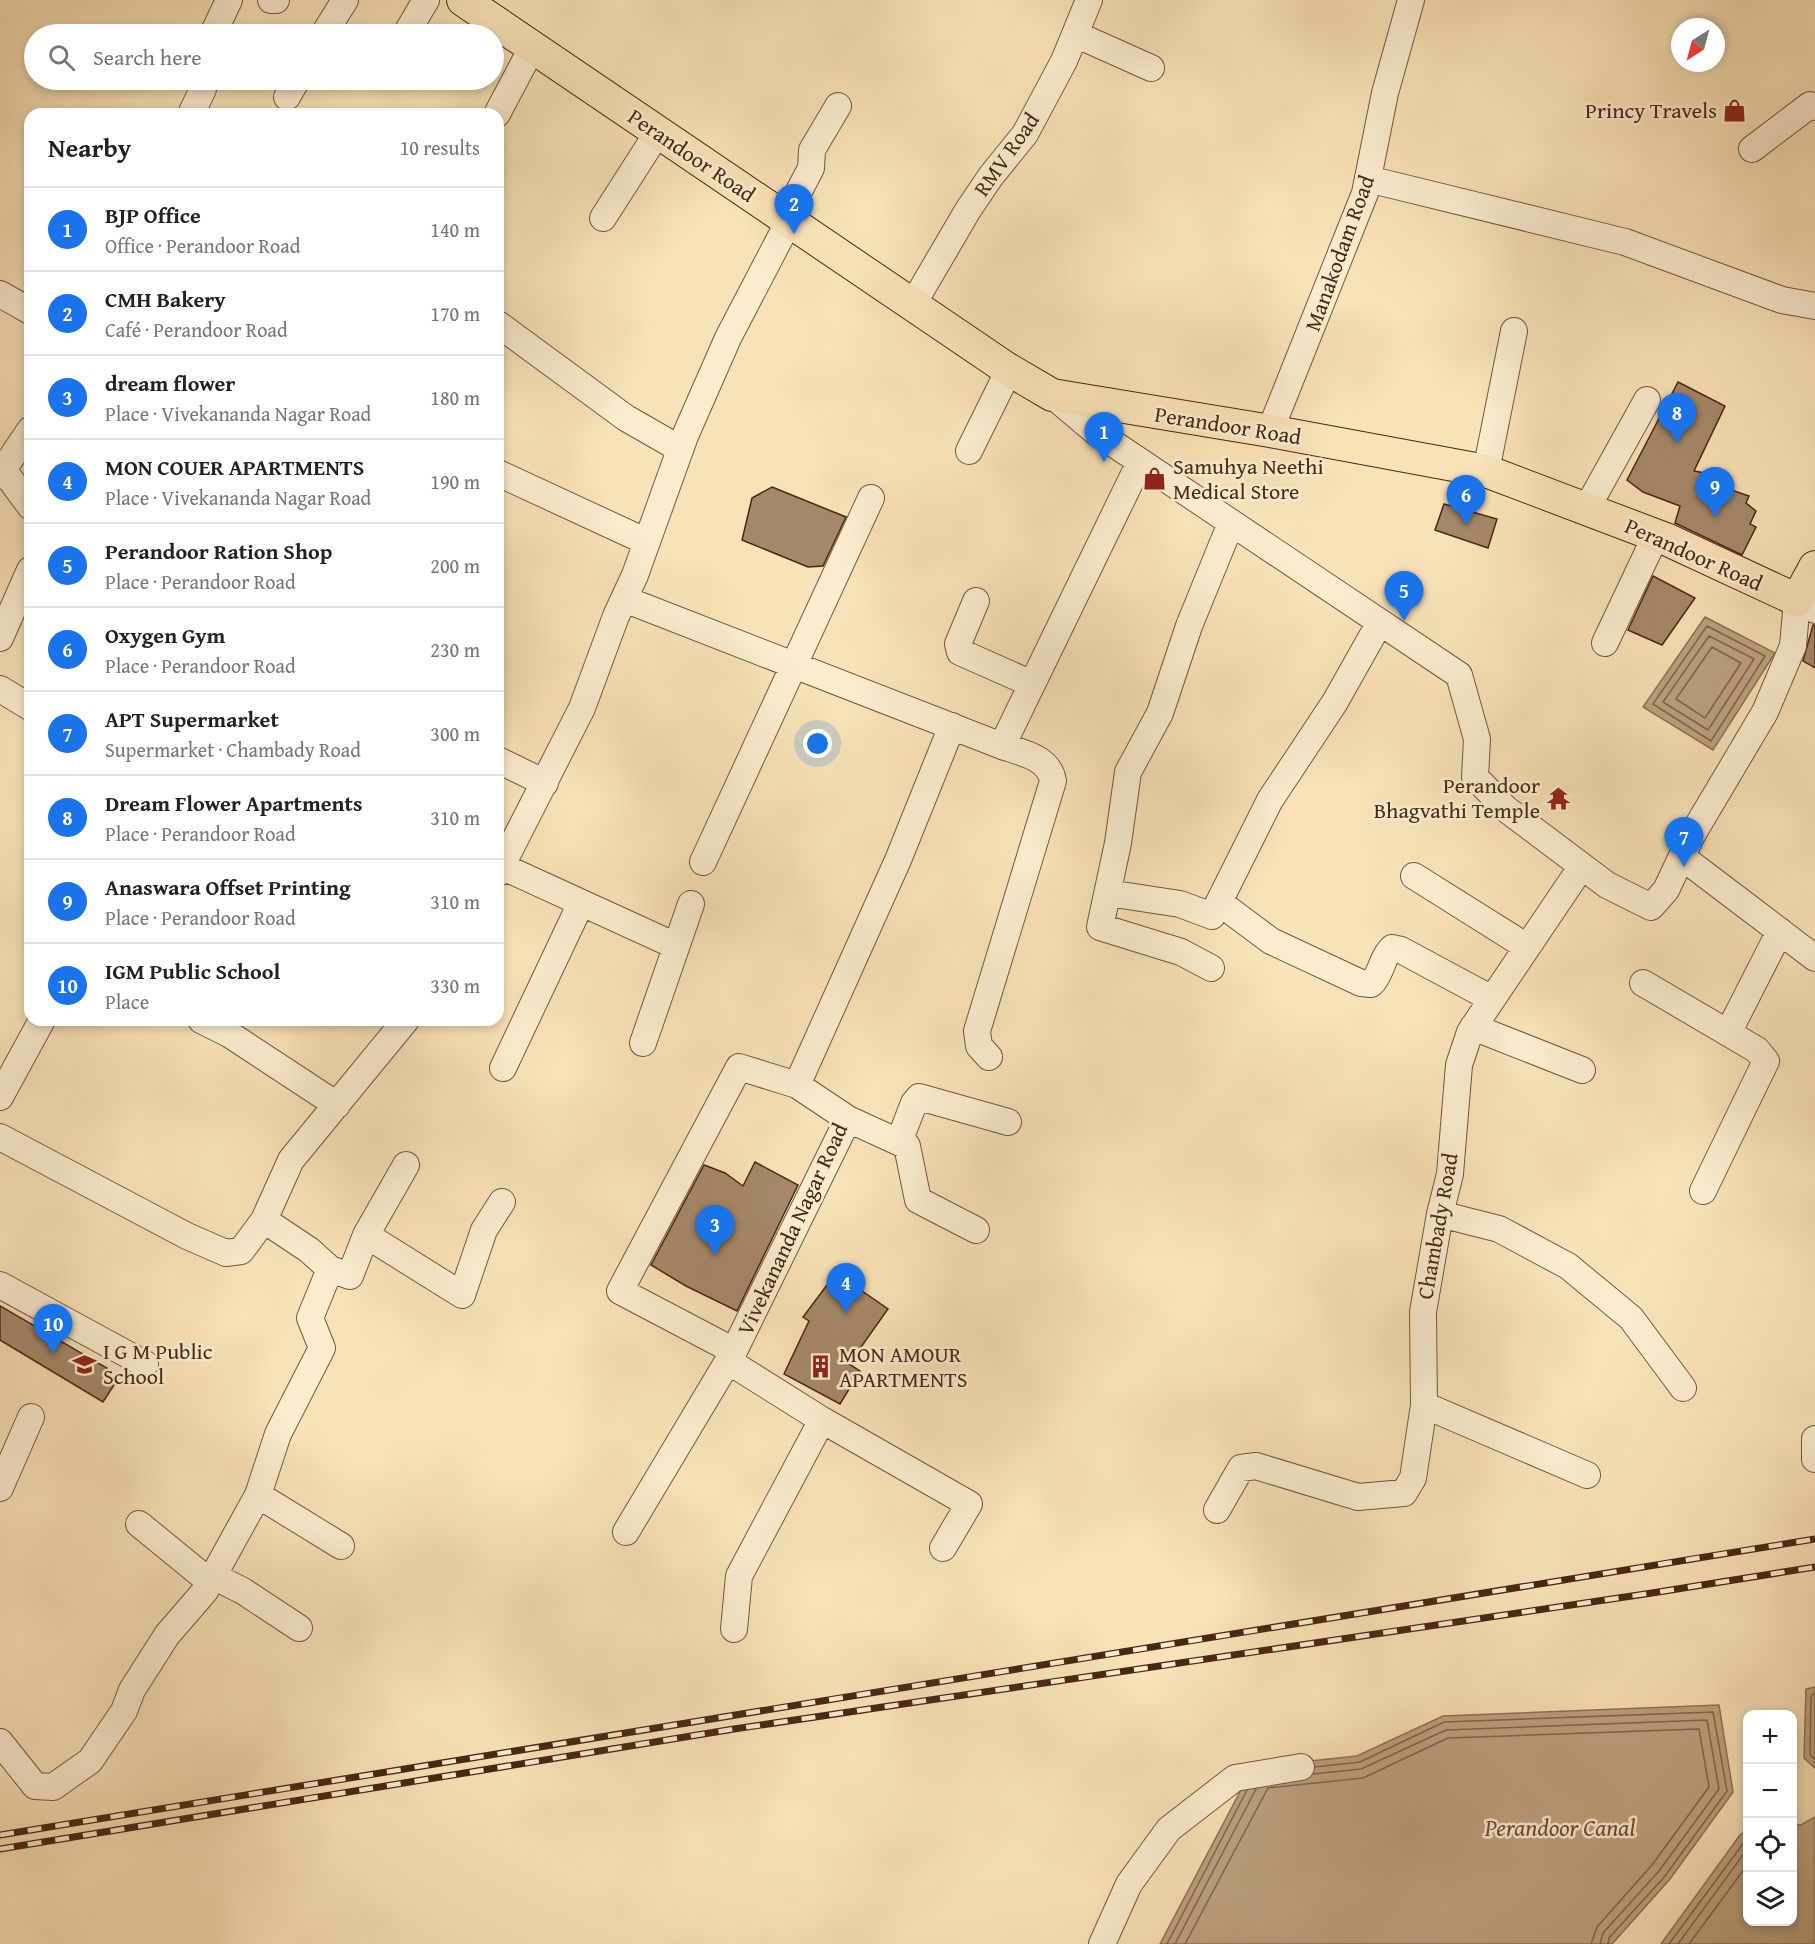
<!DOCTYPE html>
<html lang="en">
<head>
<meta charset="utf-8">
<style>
	:root { --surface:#fff; --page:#f6f6f6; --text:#222; --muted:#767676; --line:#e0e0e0; --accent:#1a73e8 }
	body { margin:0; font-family:"Gentium Book Plus",serif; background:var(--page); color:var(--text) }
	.controls { position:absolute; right:18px; bottom:18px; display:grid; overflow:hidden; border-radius:12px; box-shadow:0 3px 9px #0003 }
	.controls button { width:54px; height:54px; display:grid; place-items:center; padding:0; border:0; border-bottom:2px solid var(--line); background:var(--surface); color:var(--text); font:30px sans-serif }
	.compass { position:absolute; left:1671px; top:18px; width:54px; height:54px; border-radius:50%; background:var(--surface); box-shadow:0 3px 9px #0003; rotate:216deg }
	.you { position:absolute; left:818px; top:744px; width:21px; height:21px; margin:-15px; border:4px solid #fff; border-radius:50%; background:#1a73e8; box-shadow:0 0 0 9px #1a73e833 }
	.badge { display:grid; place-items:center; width:39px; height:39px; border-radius:50%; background:var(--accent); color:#fff; font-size:20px; font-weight:700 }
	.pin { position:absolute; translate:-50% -50px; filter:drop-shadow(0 2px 3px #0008) }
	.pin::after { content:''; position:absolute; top:32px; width:21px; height:18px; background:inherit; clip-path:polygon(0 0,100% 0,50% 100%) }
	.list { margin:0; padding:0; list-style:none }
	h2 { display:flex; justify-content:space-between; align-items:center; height:78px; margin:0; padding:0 24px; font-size:26px }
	h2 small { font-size:20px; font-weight:400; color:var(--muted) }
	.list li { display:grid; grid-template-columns:39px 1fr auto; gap:18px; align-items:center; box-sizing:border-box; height:84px; padding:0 24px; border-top:2px solid var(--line) }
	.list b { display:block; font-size:22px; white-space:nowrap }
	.list p { margin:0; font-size:20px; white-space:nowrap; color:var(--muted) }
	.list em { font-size:20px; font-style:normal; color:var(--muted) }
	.icon { flex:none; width:33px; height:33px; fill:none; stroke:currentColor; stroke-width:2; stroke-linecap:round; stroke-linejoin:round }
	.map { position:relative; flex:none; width:1815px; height:1944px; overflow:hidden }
	.search { position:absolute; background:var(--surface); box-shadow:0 3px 9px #0003; left:24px; top:24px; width:480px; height:66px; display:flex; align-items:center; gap:15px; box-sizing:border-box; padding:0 21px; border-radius:33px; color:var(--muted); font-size:22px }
	.panel { position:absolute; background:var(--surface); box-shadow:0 3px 9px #0003; left:24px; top:108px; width:480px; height:918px; border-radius:18px }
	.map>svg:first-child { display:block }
</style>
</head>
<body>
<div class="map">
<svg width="1815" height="1944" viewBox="0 0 1815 1944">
	<rect width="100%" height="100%" fill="#f9e2b7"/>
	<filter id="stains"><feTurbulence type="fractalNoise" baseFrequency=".00333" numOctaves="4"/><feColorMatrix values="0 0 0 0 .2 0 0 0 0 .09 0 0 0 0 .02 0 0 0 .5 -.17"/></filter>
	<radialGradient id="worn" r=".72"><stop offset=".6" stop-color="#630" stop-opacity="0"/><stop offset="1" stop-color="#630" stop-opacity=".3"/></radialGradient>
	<!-- water -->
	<path fill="#bda280" stroke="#8f7155" stroke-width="1.5" d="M1705 617 1775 653 1713 750 1643 707Z
		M1815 1687V1768L1804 1758 1806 1689Z
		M1719 1705 1733 1792 1670 1879 1612 1944H1160L1253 1767 1357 1756 1443 1716Z
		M1815 1817V1944H1661L1740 1835 1747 1830 1748 1922H1792L1793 1824 1801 1825Z"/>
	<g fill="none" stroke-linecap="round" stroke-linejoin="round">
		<!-- shore -->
		<path stroke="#83644a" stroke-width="1.5" d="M1707 626 1765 656 1711 741 1653 704Z
			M1709 636 1754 659 1708 730 1663 702Z
			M1712 647 1741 663 1705 718 1676 699Z
			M1815 1693 1811 1696 1810 1754 1815 1760
			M1315 1767 1360 1762 1444 1722 1713 1712 1727 1791 1665 1876 1609 1938 1608 1944
			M1313 1774 1361 1769 1446 1730 1707 1720 1719 1789 1659 1871 1603 1933 1600 1944
			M1167 1944 1247 1790
			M1175 1944 1256 1789
			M1185 1944 1268 1788 1363 1778 1448 1738 1699 1729 1709 1787 1652 1865 1597 1927 1591 1944
			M1669 1944 1748 1837
			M1678 1944 1748 1848
			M1689 1944 1748 1864"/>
	</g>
	<!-- building -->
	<path fill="#a58869" stroke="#492715" stroke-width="1.5" d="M1678 382 1725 406 1694 471 1726 477 1734 491 1749 496 1746 503 1756 511 1750 524 1756 527 1742 555 1675 523 1680 506 1643 492 1627 480Z
		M772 487 846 517 823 566 808 567 742 540 752 498Z
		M1444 504 1497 519 1488 548 1435 530Z
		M1653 576 1695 598 1662 645 1628 630Z
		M1813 625H1815V668L1803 661Z
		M755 1162 798 1185 737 1311 686 1286 651 1265 704 1165 725 1173 743 1186Z
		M836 1273 888 1309 849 1364 860 1371 840 1404 784 1374 809 1321 803 1317Z
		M0 1306 107 1368 104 1379 114 1385 103 1402 0 1340Z"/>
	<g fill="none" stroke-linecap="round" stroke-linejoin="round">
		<defs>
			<path id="minor" d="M271 0H276
				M213 34 229 0
				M324 34 345 0
				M406 34 426 0
				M1075 34 1151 68
				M287 97 297 80
				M191 114 203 89V80
				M497 114 533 46
				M1752 149 1810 105 1815 107
				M1368 179 1625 242 1782 300 1815 306
				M603 218 658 132
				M785 218 811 168 812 150 838 106
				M0 294 30 311
				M913 304 968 210 991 176 1025 134 1064 61 1089 0
				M498 324 626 418 680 449
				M1052 395 1096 432 1459 675 1477 739 1475 777 1506 809 1607 885 1651 907 1666 890 1692 835 1765 712 1793 646 1797 600 1815 610
				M1270 431 1365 193 1385 93 1411 0
				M969 451 1009 370
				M1486 471 1514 331
				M0 473 10 479 30 506
				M1 473 30 430
				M498 473 647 542
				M1587 508 1647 400
				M624 599 1002 746 1140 462
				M976 601 958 644 960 652 1032 684
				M0 638 30 570
				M1605 643 1656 535
				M0 689 30 707
				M498 760 545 783
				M1682 857 1815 958
				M703 862 871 498
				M501 866 676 946
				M498 873 582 708 616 616 635 575 685 436 728 338 789 221
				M1414 876 1527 947
				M1108 893 1180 904 1212 916 1270 800 1335 702 1380 622
				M1220 903 1271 941 1361 983 1371 984C1382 974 1381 958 1392 948L1401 950 1492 999
				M1211 968 1181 952 1100 927 1118 843 1128 772 1160 713 1189 626 1231 523
				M1643 983 1757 1050 1766 1061 1703 1191
				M201 1020 229 1034 337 1105
				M1473 1027 1582 1070
				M1728 1033 1780 931
				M643 1043 691 904
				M989 1057 979 1046 977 1031 1053 781C1049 757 1022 753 1002 746
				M503 1068 581 903
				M797 1085 848 1119 734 1351 620 1291 739 1067 797 1085 898 860 952 726
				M0 1097 42 1020
				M848 1119 907 1146 918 1200 976 1230
				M0 1137 187 1236 226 1253 241 1251 264 1220 291 1160 406 1020
				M899 1142 914 1103 919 1097 1008 1122
				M1440 1214 1499 1229 1568 1266 1631 1318 1683 1388
				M264 1220 309 1250 330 1269
				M366 1235 406 1165
				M0 1285 145 1364
				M728 1361 822 1420
				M1424 1405 1587 1475
				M1815 1439V1459
				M0 1488 31 1417
				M258 1495 341 1546
				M1217 1510 1241 1468 1256 1466 1358 1497 1404 1493 1413 1478 1424 1405 1423 1312 1440 1214 1450 1174 1459 1065 1470 1032 1582 866
				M139 1524 210 1582
				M626 1532 734 1351
				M213 1576 243 1591 299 1628
				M734 1629 739 1576 822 1420 969 1504 943 1548
				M0 1742 35 1786 53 1787 90 1761 124 1711 132 1690 167 1635 205 1591 258 1495 278 1434 322 1348 310 1318 330 1269 350 1276 366 1235 462 1295 484 1230 502 1202
				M1102 1944 1129 1884 1169 1829 1235 1778 1301 1767"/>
			<path id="major" d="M463 0 1006 368 1052 395 1270 431 1486 471 1668 540 1797 600 1815 567"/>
		</defs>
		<!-- minor casing -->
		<use href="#minor" stroke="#75563e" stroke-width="28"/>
		<!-- major casing -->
		<use href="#major" stroke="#492715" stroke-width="34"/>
		<!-- minor -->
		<use href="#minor" stroke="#fbecd0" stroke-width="26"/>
		<!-- major -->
		<use href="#major" stroke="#f9e2b7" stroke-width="32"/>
		<defs>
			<path id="rail" d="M0 1835 1815 1539
				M0 1849 734 1729 1652 1593 1815 1567"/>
		</defs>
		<!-- rail casing -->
		<use href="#rail" stroke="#492715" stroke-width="7"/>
		<!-- rail -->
		<use href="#rail" stroke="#fbecd0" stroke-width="4.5" stroke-dasharray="14" stroke-linecap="butt"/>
	</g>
	<!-- icons -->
	<defs>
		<symbol id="shop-bare" viewBox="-9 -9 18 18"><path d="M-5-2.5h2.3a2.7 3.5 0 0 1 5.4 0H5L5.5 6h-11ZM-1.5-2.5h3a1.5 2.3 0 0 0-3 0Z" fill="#8f2418" stroke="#fbecd0" stroke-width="2.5" paint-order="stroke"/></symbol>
		<symbol id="temple-bare" viewBox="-9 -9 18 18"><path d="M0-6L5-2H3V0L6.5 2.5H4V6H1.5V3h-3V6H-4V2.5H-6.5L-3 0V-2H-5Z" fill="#8f2418" stroke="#fbecd0" stroke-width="2.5" paint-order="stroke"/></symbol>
		<symbol id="school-bare" viewBox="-9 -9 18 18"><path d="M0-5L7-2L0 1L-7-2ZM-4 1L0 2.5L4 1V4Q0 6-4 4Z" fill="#8f2418" stroke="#fbecd0" stroke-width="2.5" paint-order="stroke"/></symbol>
		<symbol id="building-bare" viewBox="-9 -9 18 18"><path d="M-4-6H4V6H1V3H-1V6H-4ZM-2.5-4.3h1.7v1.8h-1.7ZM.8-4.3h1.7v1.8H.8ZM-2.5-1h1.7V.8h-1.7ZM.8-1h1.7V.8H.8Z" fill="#8f2418" stroke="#fbecd0" stroke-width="2.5" paint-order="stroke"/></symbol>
	</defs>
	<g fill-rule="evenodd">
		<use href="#shop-bare" x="1718" y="94" width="33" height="33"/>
		<use href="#shop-bare" x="1138" y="462" width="33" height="33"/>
		<use href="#temple-bare" x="1542" y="782" width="33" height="33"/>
		<use href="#school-bare" x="68" y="1348" width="33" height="33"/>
		<use href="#building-bare" x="804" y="1350" width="33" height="33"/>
	</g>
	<g text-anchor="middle" stroke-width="5" stroke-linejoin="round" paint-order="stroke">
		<!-- poi labels -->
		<g font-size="22" fill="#492715" stroke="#fbecd0" text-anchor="start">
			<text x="1717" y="118" text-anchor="end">Princy Travels</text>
			<text x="1173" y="474">Samuhya Neethi<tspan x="1173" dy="25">Medical Store</tspan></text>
			<text x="1540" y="793" text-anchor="end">Perandoor<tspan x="1540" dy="25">Bhagvathi Temple</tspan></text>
			<text x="103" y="1359">I G M Public<tspan x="103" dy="25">School</tspan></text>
			<text x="839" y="1362">MON AMOUR<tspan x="839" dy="25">APARTMENTS</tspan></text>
		</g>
		<!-- street labels -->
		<g font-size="22" fill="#492715" stroke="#fbecd0">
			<text transform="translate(1006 154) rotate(-55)" y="8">RMV Road</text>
			<text transform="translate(692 155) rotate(34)" y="8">Perandoor Road</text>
			<text transform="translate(1339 253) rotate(-70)" y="8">Manakodam Road</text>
			<text transform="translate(1228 425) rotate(9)" y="8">Perandoor Road</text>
			<text transform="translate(1694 554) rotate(24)" y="8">Perandoor Road</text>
			<text transform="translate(1437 1226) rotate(-80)" y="8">Chambady Road</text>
			<text transform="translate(792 1229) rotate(-65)" y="8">Vivekananda Nagar Road</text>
		</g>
		<!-- water labels -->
		<g font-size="24" font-style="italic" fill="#6c4c35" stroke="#fbecd0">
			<text x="1560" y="1836">Perandoor Canal</text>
		</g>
	</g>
	<rect width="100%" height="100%" filter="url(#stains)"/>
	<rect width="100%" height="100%" fill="url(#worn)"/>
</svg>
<div class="controls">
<button>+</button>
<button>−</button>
<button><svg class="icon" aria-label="locate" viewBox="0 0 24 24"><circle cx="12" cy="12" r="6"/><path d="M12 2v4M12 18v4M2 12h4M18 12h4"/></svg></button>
<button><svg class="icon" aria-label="layers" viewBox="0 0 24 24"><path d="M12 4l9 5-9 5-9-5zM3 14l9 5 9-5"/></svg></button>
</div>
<svg class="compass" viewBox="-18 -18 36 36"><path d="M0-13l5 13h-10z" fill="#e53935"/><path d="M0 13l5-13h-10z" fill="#767676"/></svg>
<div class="you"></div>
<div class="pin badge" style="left:1104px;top:462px">1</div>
<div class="pin badge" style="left:794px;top:234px">2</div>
<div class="pin badge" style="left:715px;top:1255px">3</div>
<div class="pin badge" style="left:846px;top:1313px">4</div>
<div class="pin badge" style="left:1404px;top:621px">5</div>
<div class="pin badge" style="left:1466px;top:525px">6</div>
<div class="pin badge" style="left:1684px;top:867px">7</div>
<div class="pin badge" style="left:1677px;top:443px">8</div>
<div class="pin badge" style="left:1715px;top:517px">9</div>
<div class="pin badge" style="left:53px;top:1354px">10</div>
<div class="search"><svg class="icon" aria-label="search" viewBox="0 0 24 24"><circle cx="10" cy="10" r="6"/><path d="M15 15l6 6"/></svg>Search here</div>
<section class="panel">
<h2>Nearby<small>10 results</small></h2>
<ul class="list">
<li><span class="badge">1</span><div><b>BJP Office</b><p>Office · Perandoor Road</p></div><em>140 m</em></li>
<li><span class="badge">2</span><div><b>CMH Bakery</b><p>Café · Perandoor Road</p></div><em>170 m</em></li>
<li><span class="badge">3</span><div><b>dream flower</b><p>Place · Vivekananda Nagar Road</p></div><em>180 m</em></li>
<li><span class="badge">4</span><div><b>MON COUER APARTMENTS</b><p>Place · Vivekananda Nagar Road</p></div><em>190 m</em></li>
<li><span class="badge">5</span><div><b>Perandoor Ration Shop</b><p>Place · Perandoor Road</p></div><em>200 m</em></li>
<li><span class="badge">6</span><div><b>Oxygen Gym</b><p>Place · Perandoor Road</p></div><em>230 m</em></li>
<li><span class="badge">7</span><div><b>APT Supermarket</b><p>Supermarket · Chambady Road</p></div><em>300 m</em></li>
<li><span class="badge">8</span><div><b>Dream Flower Apartments</b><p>Place · Perandoor Road</p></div><em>310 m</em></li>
<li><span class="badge">9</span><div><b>Anaswara Offset Printing</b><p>Place · Perandoor Road</p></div><em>310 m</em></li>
<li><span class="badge">10</span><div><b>IGM Public School</b><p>Place</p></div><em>330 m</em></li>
</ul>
</section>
</div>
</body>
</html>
